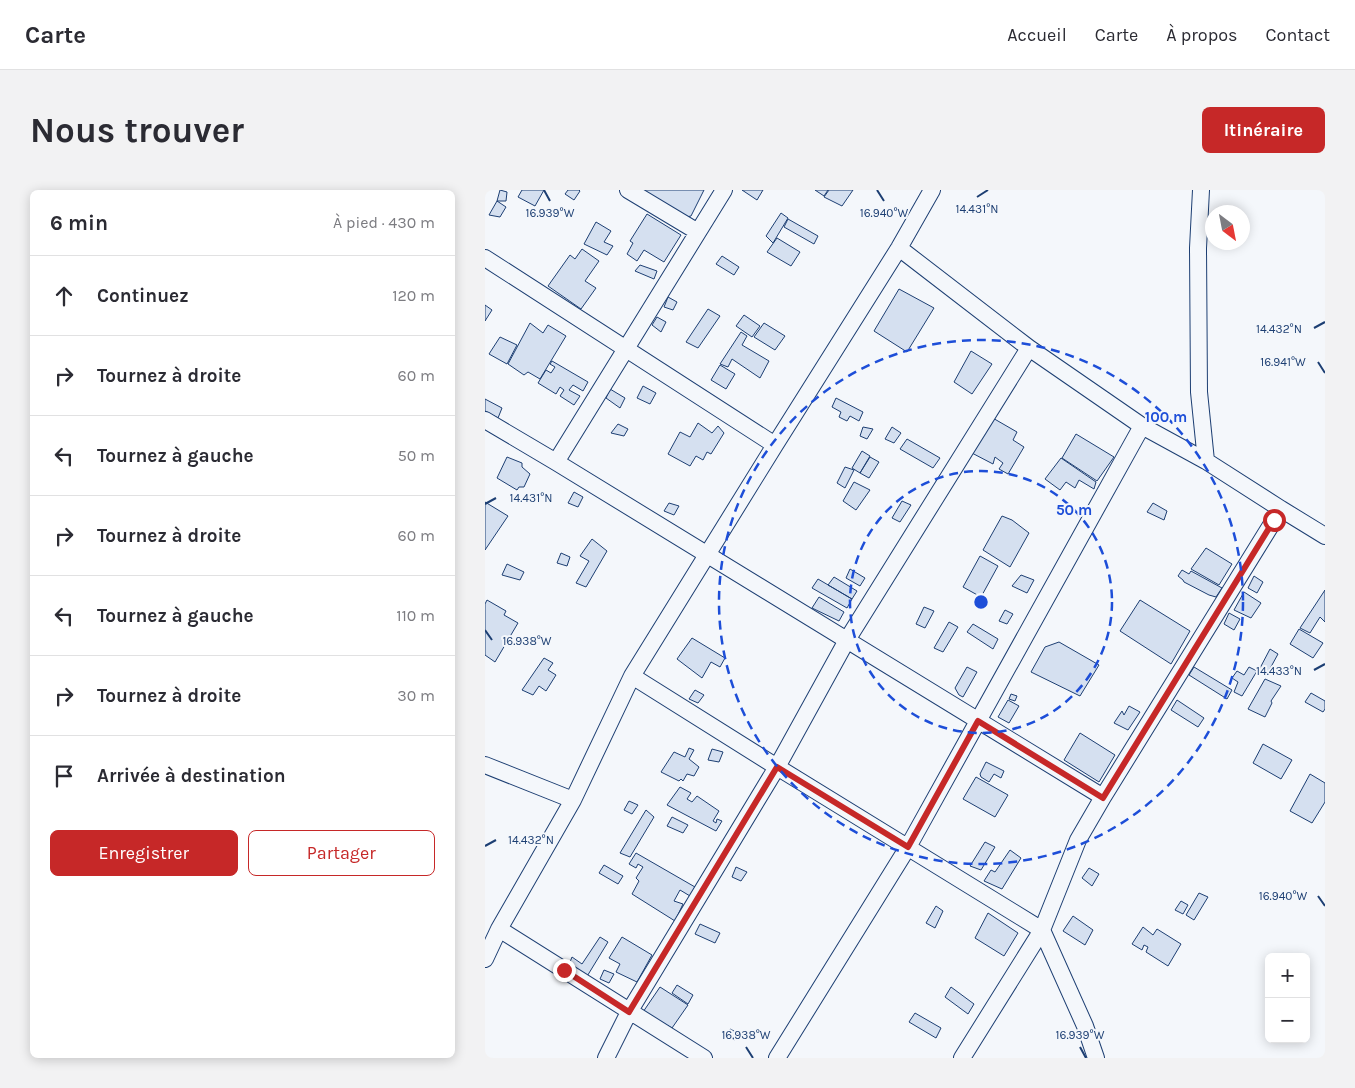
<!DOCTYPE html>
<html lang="fr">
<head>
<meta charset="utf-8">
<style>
	:root { --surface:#fff; --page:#f2f2f3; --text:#2b2b33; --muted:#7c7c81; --line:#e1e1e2; --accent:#c62828 }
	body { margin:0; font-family:Karla,sans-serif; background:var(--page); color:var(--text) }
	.controls { position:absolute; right:15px; bottom:15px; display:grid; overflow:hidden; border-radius:8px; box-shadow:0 2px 12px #0003 }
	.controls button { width:45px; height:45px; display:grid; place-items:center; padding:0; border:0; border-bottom:1px solid var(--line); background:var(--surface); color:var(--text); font:25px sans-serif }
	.compass { position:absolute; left:720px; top:15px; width:45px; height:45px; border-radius:50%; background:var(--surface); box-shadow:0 2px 12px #0003; rotate:148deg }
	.stop { position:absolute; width:15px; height:15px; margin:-11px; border:4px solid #c62828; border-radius:50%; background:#fff }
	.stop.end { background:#c62828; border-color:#fff; box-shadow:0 1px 5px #0008 }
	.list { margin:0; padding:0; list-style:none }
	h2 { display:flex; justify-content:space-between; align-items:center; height:65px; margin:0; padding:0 20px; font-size:21px }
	h2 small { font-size:16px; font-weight:400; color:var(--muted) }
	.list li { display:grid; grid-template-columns:32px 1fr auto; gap:15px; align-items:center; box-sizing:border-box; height:80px; padding:0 20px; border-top:1px solid var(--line) }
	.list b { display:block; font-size:19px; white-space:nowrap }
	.list em { font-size:16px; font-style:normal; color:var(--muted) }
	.actions { display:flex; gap:10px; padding:15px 20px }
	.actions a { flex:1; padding:11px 0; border:1px solid var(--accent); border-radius:8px; text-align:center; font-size:18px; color:var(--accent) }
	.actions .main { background:var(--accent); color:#fff }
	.icon { flex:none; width:28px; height:28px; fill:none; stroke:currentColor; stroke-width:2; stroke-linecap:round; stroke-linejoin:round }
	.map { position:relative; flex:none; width:840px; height:868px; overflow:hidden; border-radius:8px }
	header { display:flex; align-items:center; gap:30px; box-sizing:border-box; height:70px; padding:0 25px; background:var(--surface); border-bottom:1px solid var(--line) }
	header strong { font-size:24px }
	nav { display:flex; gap:28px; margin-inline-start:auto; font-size:18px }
	.intro { display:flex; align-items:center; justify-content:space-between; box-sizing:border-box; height:120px; padding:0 30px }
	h1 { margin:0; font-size:35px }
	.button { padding:12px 22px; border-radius:8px; background:var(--accent); color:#fff; font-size:18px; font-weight:700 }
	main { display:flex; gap:30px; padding:0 30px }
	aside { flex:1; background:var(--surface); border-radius:8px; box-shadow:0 2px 12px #0003 }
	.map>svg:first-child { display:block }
</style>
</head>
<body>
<header>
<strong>Carte</strong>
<nav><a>Accueil</a><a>Carte</a><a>À propos</a><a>Contact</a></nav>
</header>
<div class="intro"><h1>Nous trouver</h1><a class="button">Itinéraire</a></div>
<main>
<aside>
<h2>6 min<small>À pied · 430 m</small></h2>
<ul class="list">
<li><svg class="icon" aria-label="ahead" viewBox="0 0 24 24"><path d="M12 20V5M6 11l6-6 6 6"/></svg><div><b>Continuez</b></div><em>120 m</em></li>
<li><svg class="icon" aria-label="right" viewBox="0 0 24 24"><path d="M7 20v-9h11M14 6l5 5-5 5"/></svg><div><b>Tournez à droite</b></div><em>60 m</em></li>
<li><svg class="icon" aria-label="left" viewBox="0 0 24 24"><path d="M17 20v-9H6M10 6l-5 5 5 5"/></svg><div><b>Tournez à gauche</b></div><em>50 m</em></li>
<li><svg class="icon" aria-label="right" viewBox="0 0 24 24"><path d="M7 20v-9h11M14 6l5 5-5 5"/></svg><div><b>Tournez à droite</b></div><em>60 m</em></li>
<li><svg class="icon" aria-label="left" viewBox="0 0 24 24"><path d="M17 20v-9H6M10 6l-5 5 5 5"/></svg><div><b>Tournez à gauche</b></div><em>110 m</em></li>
<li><svg class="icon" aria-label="right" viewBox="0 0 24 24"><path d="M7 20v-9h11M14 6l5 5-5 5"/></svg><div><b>Tournez à droite</b></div><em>30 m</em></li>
<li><svg class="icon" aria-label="arrive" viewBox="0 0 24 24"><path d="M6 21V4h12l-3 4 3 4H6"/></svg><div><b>Arrivée à destination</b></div></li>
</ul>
<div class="actions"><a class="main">Enregistrer</a><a>Partager</a></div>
</aside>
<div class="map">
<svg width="840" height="868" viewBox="0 0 840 868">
	<rect width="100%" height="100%" fill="#f4f7fb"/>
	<!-- building -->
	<path fill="#d5e0f0" stroke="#1d3f73" d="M15 0 22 2 21 11H12Z
		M37 0H59L50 16 33 7Z
		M83 0H94L95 1 89 10 80 4Z
		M154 0H219L206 26 197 28Z
		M257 0H278L272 10Z
		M330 0H343L339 6Z
		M344 0H368L357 16 339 7Z
		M12 11 21 17 15 27 4 25Z
		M296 23 303 28 288 53 281 46Z
		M162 24 196 45 179 72 159 60 152 71 142 64 148 53 145 51Z
		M303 29 333 46 329 54 299 37Z
		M111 32 126 41 119 52 128 56 122 65 99 54Z
		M292 48 315 62 306 76 282 62Z
		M97 59 114 71 100 91 111 98 96 119 63 96 85 65 90 69Z
		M237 66 254 77 249 85 231 74Z
		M155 75 172 81 169 89 150 81Z
		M414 99 449 118 422 162 389 141Z
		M183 107 192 112 188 120 179 117Z
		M0 115 7 120 0 131Z
		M223 119 235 126 213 158 201 152Z
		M259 125 275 136 267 147 251 136Z
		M172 127 181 132 176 142 167 135Z
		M45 133 58 143 63 135 81 146 55 189 43 182 39 185 23 174Z
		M279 133 300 146 290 160 269 147Z
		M256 142 262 146 257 155 284 171 275 188 247 169 243 177 235 174Z
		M15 147 32 155 22 174 4 164Z
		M486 161 507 174 487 204 469 192Z
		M67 171 103 192 98 201 88 195 84 200 95 206 89 215 75 206 79 200 75 197 71 204 53 193 61 180 66 183 70 177 65 174Z
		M235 175 250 184 241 199 226 190Z
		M158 196 171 203 165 214 152 208Z
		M125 199 140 208 135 218 121 208Z
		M351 208 378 222 374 231 365 226 362 231 354 227 356 222 347 217Z
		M0 209 17 218 13 228 0 221Z
		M506 227 532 242 528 250 539 257 523 284 514 279 518 273 510 267 508 274 485 262Z
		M213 233 227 243 233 236 239 243 226 264 222 262 218 270 211 266 205 276 183 264 195 242 205 247Z
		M133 234 143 239 139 246 126 243Z
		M378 237 388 239 382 249 375 246Z
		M407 237 416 243 409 253 400 249Z
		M591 244 629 267 612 291 577 268Z
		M422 249 455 268 448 278 415 259Z
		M377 261 385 266 375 283 367 278Z
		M22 267 37 273V277L45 284 39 297H34L32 300 12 288Z
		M385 267 394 272 384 288 375 283Z
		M576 268 611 292 609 299 594 290 590 298 581 292 575 300 560 289Z
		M360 277 369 280 360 298 352 293Z
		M369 292 385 300 371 320 358 311Z
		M89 302 98 307 93 317 83 313Z
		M417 311 426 315 415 332 407 328Z
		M0 312 23 326 0 360Z
		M184 313 194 316 189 325 179 321Z
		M668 313 682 321 679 330 662 322Z
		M517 326 527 330 544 343 525 377 498 360Z
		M107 349 122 361 101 397 91 393 104 371 95 366Z
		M721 358 747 374 734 395 706 379Z
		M76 363 85 367 82 376 72 373Z
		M495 366 513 376 496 407 478 397Z
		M22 374 39 382 35 390 17 385Z
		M365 379 380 388 375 396 361 388Z
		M697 380 704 384 706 381 737 398 731 407 724 405 699 392 698 390 693 386Z
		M536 385 549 390 542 403 527 396Z
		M769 386 778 392 772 403 763 398Z
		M349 387 372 401 367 409 343 395Z
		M333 389 367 409 362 418 327 398Z
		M840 400V432L835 427 825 443 815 438Z
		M759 402 776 413 766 428 749 420Z
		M334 407 359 422 354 431 327 418Z
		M2 410 21 421 19 425 33 433 10 472 0 465V414Z
		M655 410 705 441 686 474 635 441Z
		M439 417 449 421 440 438 431 434Z
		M520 420 528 424 522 434 514 431Z
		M744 423 755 429 749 440 739 434Z
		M464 432 473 437 458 462 449 458Z
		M488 434 513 449 508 459 482 442Z
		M814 439 838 453 828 468 805 454Z
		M207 448 240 468 235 477 226 472 217 488 192 469Z
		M574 452 614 475 595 506 546 482 560 457Z
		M785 459 793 464 781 486 774 480Z
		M59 468 68 473 63 480 71 485 61 501 54 496 48 505 37 500Z
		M482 477 492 482 478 507 474 505 470 498Z
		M709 477 747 500 742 509 704 485Z
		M764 477 772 481 757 506 749 502 753 492 747 488 752 481 759 485Z
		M780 489 796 496 786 511 787 513 780 527 763 519Z
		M210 500 219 505 213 513 204 509Z
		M826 503 840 511V519L838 522 820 512Z
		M526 504 532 506 530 511 524 509Z
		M523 510 534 516 524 533 513 527Z
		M692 510 719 528 713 537 686 520Z
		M644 516 655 522 643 540 629 533 637 521 639 525Z
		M595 543 630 565 614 592 579 570Z
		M778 554 807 570 796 589 768 573Z
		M204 558 209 560 204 569 214 577 209 586 202 584 198 591 196 589 194 591 176 582 189 562 200 567Z
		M227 559 238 562 234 572 223 570Z
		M501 572 519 581 516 588 509 584 504 592 496 587 495 584Z
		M825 584 840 593V612L827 633 805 621Z
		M491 587 523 605 510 627 478 609Z
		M195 597 206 603 202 609 207 612 212 606 234 621 228 631 231 633 232 629 237 631 231 641 182 615Z
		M144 611 153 615 147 624 139 620Z
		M161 620 169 627 145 667 135 663Z
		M187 627 203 635 198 643 182 636Z
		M500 652 510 657 496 680 485 676Z
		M525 660 536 668 517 699 499 691 506 680 510 682Z
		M151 663 210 697 205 706 195 700 189 711 198 714 190 731 147 704 154 691 151 688 158 677 153 674 151 678 144 674Z
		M119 675 138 686 133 694 114 683Z
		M251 677 262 682 256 691 247 687Z
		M604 678 614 684 607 696 597 688Z
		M714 703 723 707 709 730 701 725Z
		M696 711 703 715 698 724 690 720Z
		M451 716 458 721 450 738 441 733Z
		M503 723 533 743 519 766 490 748Z
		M588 726 608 740 600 755 578 741Z
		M215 734 235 743 230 753 210 744Z
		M658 737 668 745 672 739 696 754 683 776 661 762 663 757 659 755 657 760 647 754Z
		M115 747 123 752 101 788 85 779 88 775 85 772 87 767 97 774Z
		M137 747 167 765 152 792 131 782 135 774 124 768Z
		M119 780 129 784 124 793 115 789Z
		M192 795 208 805 203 814 187 803Z
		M175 797 203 815 187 838 158 822Z
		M466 797 489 814 483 824 460 807Z
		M430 823 456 838 451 848 424 832Z
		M245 839 253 843 250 850 240 846Z"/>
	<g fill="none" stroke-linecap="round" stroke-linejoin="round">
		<defs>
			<path id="street" d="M143 0 213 42
				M0 68 290 255
				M544 158 657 236 721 271
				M0 230 71 272 618 607 593 650 557 740 477 868
				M71 272 239 0
				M796 319 840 346
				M147 486 292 577 557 740 600 836 611 868
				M0 575 88 610
				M618 607 796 319 721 271 714 202 713 58 716 0
				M14 739 219 868
				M0 769 14 739 88 610 147 486 290 255 414 58 447 0
				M121 868 144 822 292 577 362 450 544 158 414 58
				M292 868 423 657 657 236"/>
		</defs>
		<!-- street casing -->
		<use href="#street" stroke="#1d3f73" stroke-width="18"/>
		<!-- street -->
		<use href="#street" stroke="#f4f7fb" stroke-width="16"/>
	</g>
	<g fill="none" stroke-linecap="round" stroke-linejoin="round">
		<!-- route -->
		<path stroke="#c62828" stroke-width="6" d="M79 780 144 822 292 577 423 657 493 531 618 608 789 330"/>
	</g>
	<!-- ticks -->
	<path fill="none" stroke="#1d3f73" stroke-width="2" d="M59 0 65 11M392 0 399 11M492 7 503 0M829 138 840 132M833 172 840 183M0 314 11 308M0 440 7 450M829 480 840 474M0 656 11 650M833 706 840 716M261 857 268 868M595 857 601 868"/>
	<!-- distance rings -->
	<g fill="none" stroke="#1d4ed8" stroke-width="2.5" stroke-dasharray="9 6">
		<circle cx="496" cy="412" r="131"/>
		<circle cx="496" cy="412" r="262"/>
	</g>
	<g font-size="12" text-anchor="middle" fill="#1d3f73" stroke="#f4f7fb" stroke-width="4" stroke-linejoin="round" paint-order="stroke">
		<text x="492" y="23">14.431°N</text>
		<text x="65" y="27">16.939°W</text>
		<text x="399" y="27">16.940°W</text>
		<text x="794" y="143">14.432°N</text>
		<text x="798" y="176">16.941°W</text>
		<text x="46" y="312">14.431°N</text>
		<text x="42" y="455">16.938°W</text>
		<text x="794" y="485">14.433°N</text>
		<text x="46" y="654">14.432°N</text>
		<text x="798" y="710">16.940°W</text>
		<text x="261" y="849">16.938°W</text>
		<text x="595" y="849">16.939°W</text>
	</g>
	<circle cx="496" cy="412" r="8" fill="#1d4ed8" stroke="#f4f7fb" stroke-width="2.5"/>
	<g font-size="15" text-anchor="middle" font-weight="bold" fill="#1d4ed8" stroke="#f4f7fb" stroke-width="4" stroke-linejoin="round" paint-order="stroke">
		<text x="681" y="232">100 m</text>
		<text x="589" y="325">50 m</text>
	</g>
</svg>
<div class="controls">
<button>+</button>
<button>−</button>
</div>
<svg class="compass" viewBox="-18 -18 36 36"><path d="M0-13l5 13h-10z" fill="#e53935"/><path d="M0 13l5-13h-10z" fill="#7c7c81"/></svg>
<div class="stop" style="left:789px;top:330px"></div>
<div class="stop end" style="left:79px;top:780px"></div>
</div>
</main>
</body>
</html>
